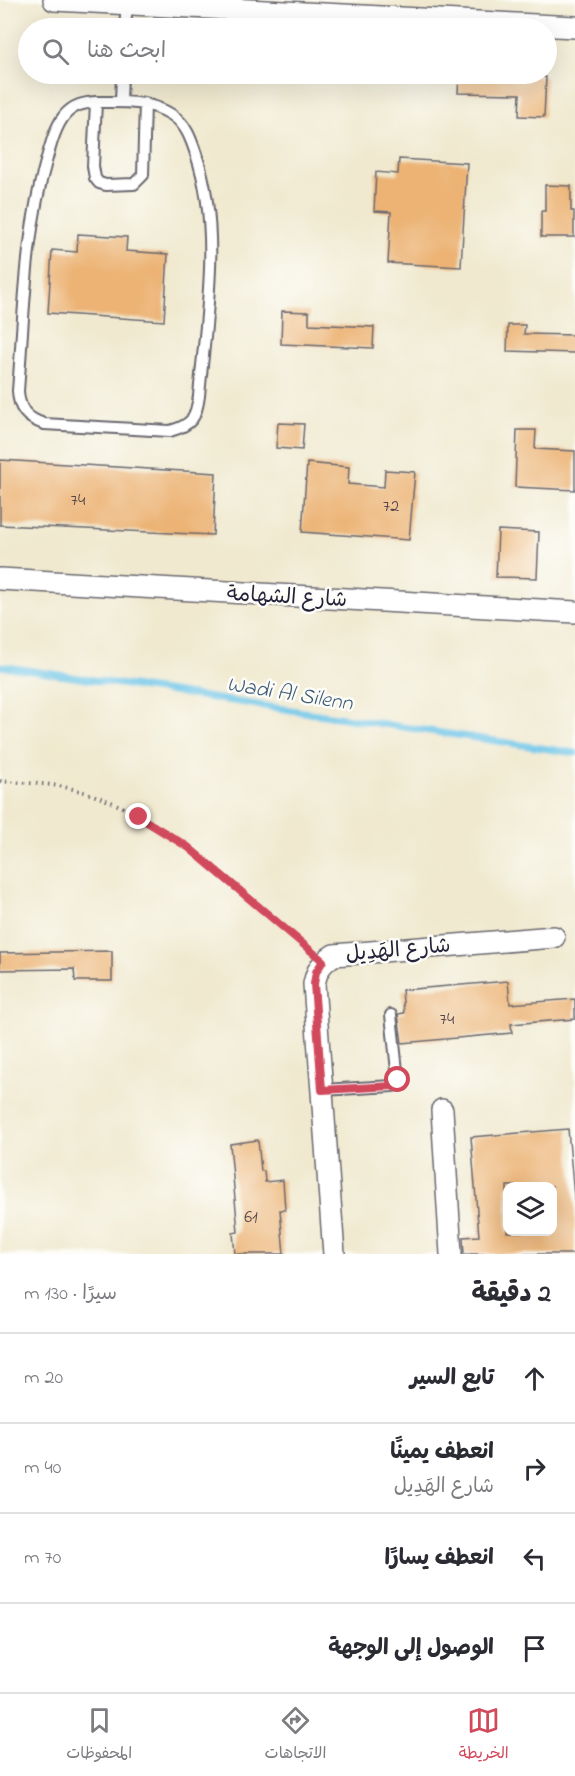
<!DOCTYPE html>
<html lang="ar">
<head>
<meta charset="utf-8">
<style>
	:root { --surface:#fff; --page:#f7f7f7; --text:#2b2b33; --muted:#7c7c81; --line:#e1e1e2; --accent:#d1495b }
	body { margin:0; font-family:"Indie Flower","Playpen Sans Arabic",sans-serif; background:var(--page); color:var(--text); direction:rtl }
	.controls { position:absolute; right:18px; bottom:18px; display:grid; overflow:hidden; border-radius:12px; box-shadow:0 6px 24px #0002 }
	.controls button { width:54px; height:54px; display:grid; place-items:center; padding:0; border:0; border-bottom:2px solid var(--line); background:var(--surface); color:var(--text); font:30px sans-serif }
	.stop { position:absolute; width:18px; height:18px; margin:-14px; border:4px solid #d1495b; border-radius:50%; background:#fff }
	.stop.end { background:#d1495b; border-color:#fff; box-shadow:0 2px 6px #0008 }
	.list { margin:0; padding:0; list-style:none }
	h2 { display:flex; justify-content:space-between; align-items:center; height:78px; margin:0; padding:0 24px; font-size:26px }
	h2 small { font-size:20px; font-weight:400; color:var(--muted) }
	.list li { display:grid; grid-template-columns:39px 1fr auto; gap:18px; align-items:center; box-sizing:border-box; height:90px; padding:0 24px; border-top:2px solid var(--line) }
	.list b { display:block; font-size:22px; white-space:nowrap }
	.list p { margin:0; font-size:20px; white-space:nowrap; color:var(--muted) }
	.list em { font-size:20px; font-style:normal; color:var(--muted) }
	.icon { flex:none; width:33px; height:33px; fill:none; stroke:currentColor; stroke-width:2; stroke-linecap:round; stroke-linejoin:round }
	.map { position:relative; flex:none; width:575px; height:1254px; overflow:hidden; direction:ltr }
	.search { position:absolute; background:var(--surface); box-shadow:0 6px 24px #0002; left:18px; right:18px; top:18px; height:66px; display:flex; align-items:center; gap:15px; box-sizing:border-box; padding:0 21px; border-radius:33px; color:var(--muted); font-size:22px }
	.sheet { height:438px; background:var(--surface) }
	nav { display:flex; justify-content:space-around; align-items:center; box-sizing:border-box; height:84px; border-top:2px solid var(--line); background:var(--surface); font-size:16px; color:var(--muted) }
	nav a { display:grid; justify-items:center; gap:3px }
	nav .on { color:var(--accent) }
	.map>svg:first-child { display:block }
</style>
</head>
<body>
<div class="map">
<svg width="575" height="1254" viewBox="0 0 575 1254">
	<rect width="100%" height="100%" fill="#fdfcf7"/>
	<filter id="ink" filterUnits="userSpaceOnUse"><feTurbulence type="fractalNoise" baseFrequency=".0167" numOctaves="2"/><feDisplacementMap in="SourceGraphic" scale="12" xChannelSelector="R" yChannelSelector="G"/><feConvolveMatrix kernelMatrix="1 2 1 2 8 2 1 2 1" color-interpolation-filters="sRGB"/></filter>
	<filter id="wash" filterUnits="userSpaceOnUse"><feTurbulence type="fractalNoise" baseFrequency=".008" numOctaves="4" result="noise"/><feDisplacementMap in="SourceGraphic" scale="24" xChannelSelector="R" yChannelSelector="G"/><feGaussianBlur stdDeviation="1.35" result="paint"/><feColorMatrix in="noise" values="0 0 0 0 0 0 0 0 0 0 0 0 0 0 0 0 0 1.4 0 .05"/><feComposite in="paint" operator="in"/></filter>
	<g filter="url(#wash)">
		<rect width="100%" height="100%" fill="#f0e9cf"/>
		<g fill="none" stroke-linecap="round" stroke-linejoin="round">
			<!-- stream -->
			<path stroke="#6ac4e8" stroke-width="7" d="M0 666 575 753"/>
		</g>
		<g id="blocks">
			<!-- building -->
			<path fill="#ecb374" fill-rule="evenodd" d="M459 74 546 77 544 117 519 116 520 94 458 93Z
				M399 159 467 163 461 267 388 263 391 212 374 211 376 172 398 174Z
				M545 185 571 186V211H574V237H541V211H545Z
				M78 234 127 237 126 251 168 254 164 321 48 313 52 250 77 252Z
				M282 311 309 312V324L374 327 373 348 281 344Z
				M508 325H525L524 334 575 335V353L507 351Z
				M278 423 304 424 302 450 276 448Z
				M517 430H536L535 449 575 451V490L515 487Z
				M0 460 216 473 213 535 0 525Z
				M307 463 349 467 348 484 384 487 385 470 415 472 409 540 302 532Z
				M498 530 539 532 537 578 496 577Z
				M112 951V981H75L74 969 0 970V953Z
				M508 981 510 1004 575 999V1019L511 1024 512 1033 402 1043 398 1014 404 1013 402 990Z
				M568 1129 575 1208V1254H464L463 1237 479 1236 471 1137ZM507 1186H552V1232H507Z
				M258 1140 261 1171H264L265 1182 283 1180 285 1210H280L284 1254H235L233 1233 238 1232 230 1144Z"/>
		</g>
	</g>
	<g filter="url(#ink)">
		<use href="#blocks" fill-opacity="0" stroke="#6a686f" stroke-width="1.5"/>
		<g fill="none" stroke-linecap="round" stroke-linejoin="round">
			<defs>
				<path id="service" d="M125 28 127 4
					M96 102C123 102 149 100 172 115 186 124 191 139 196 154 222 231 206 317 199 396 196 418 192 425 170 431L44 424C26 418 19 409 18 391 24 314 25 233 47 158 51 144 55 128 64 116 73 105 83 103 96 102Z
					M96 102 93 166 95 178 99 183 106 185 134 184 143 175 145 103
					M121 102 122 74
					M322 1090 393 1086 398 1080 391 1015"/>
				<path id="minor" d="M54 0 575 27
					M0 579 575 612
					M442 1110 451 1254
					M334 1254 314 984C317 970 321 963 334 955L554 937"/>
			</defs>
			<!-- service casing -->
			<use href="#service" stroke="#6a686f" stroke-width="14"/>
			<!-- minor casing -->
			<use href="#minor" stroke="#6a686f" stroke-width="24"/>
			<!-- path -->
			<path stroke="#6a686f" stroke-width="4" stroke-dasharray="1.5 4.5" stroke-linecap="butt" d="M0 781C19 783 40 783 59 786 157 804 236 888 309 949"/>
			<!-- service -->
			<use href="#service" stroke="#fff" stroke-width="10"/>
			<!-- minor -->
			<use href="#minor" stroke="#fff" stroke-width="21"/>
		</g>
	</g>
	<g fill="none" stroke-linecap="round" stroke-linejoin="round" filter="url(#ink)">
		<!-- route -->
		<path stroke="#d1495b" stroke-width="8" d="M139 817 188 847 323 961 316 972 314 984 322 1090 393 1086 398 1080"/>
	</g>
	<g text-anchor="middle" stroke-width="5" stroke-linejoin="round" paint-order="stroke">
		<!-- number labels -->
		<g font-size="18" fill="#544649">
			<text x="78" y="505">74</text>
			<text x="391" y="511">72</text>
			<text x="447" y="1024">74</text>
			<text x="251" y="1222">61</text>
		</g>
		<!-- street labels -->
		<g font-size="21" fill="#22223b" stroke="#fdfcf7">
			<text transform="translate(287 596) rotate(3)" y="7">شارع الشهامة</text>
			<text transform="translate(398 949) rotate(-5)" y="7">شارع الهَدِيل</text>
		</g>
		<!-- water labels -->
		<g font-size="22" font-style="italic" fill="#3b5b78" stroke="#fdfcf7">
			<text transform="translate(290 692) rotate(9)" y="8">Wadi Al Silenn</text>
		</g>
	</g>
</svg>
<div class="controls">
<button><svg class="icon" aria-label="layers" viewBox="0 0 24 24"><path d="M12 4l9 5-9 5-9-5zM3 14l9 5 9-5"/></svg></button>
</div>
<div class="stop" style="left:398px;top:1080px"></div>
<div class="stop end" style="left:139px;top:817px"></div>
<div class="search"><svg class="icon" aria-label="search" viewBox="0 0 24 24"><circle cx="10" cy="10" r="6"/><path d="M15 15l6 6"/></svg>ابحث هنا</div>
</div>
<section class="sheet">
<h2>2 دقيقة<small>سيرًا · 130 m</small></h2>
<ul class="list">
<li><svg class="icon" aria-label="ahead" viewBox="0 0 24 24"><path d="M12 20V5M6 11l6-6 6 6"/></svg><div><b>تابع السير</b></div><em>20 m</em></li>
<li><svg class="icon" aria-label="right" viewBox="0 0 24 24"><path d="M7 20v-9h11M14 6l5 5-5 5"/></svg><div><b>انعطف يمينًا</b><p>شارع الهَدِيل</p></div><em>40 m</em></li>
<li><svg class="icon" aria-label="left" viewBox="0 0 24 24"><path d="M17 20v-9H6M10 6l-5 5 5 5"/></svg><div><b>انعطف يسارًا</b></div><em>70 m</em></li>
<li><svg class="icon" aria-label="arrive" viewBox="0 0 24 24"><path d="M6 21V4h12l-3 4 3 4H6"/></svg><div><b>الوصول إلى الوجهة</b></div></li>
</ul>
</section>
<nav>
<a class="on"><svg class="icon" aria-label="map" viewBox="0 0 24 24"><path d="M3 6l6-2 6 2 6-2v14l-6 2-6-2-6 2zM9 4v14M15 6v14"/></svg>الخريطة</a>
<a><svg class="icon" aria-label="directions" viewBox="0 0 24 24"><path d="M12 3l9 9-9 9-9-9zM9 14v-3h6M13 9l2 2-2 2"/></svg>الاتجاهات</a>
<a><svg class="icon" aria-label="saved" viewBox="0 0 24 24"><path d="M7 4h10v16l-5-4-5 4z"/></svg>المحفوظات</a>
</nav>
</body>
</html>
